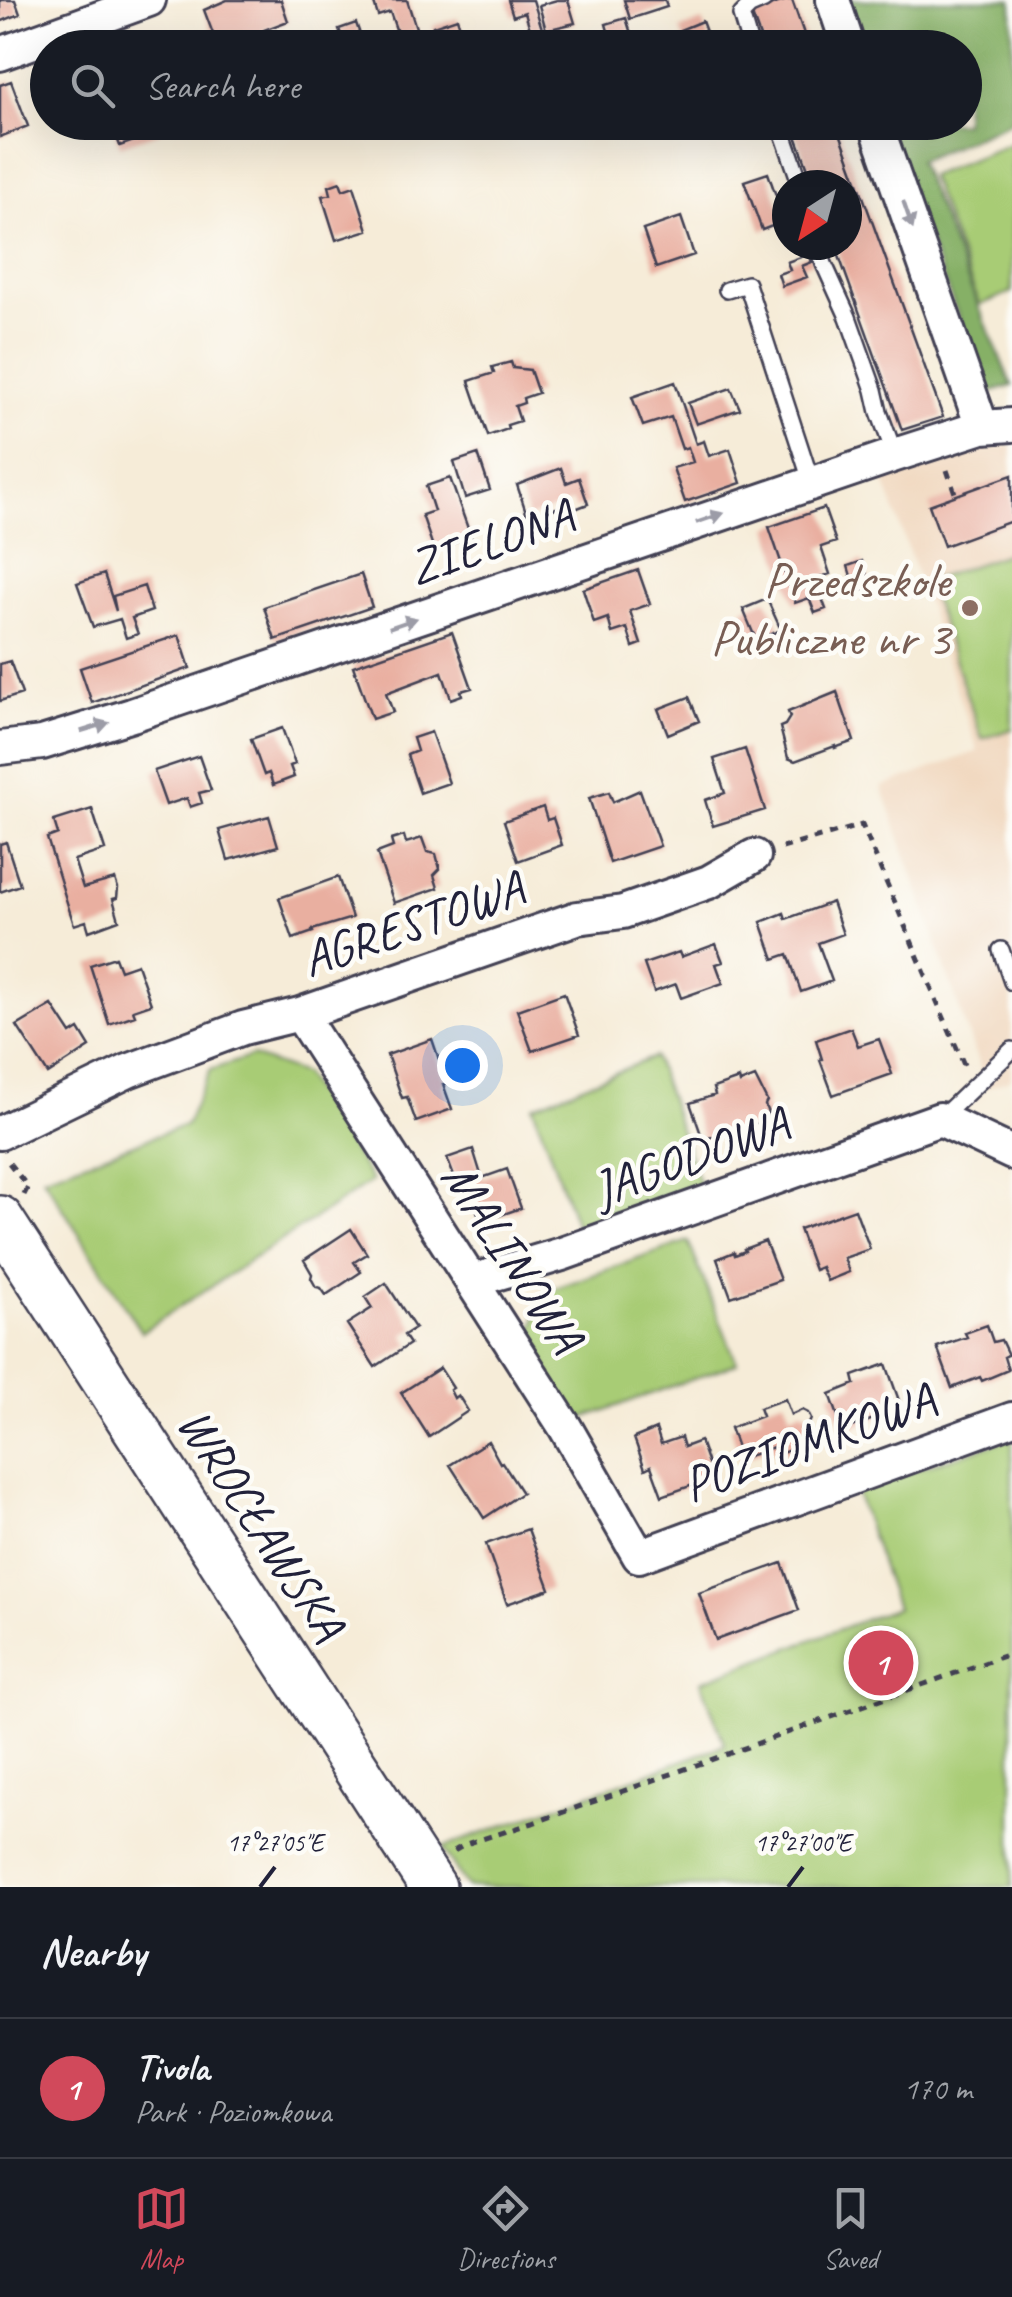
<!DOCTYPE html>
<html lang="en">
<head>
<meta charset="utf-8">
<style>
	:root { --surface:#171b24; --page:#20242c; --text:#f1f3f6; --muted:#9ea1a6; --line:#363941; --accent:#d1495b }
	body { margin:0; font-family:Caveat,sans-serif; background:var(--page); color:var(--text) }
	.compass { position:absolute; left:772px; top:170px; width:90px; height:90px; border-radius:50%; background:var(--surface); box-shadow:0 10px 40px #0002; rotate:216deg }
	.you { position:absolute; left:462px; top:1065px; width:35px; height:35px; margin:-25px; border:8px solid #fff; border-radius:50%; background:#1a73e8; box-shadow:0 0 0 15px #1a73e833 }
	.badge { display:grid; place-items:center; width:65px; height:65px; border-radius:50%; background:var(--accent); color:#fff; font-size:32px; font-weight:700 }
	.pin { position:absolute; translate:-50% -50%; border:5px solid #fff; box-shadow:0 2px 10px #0006 }
	.list { margin:0; padding:0; list-style:none }
	h2 { display:flex; justify-content:space-between; align-items:center; height:130px; margin:0; padding:0 40px; font-size:42px }
	h2 small { font-size:32px; font-weight:400; color:var(--muted) }
	.list li { display:grid; grid-template-columns:65px 1fr auto; gap:30px; align-items:center; box-sizing:border-box; height:140px; padding:0 40px; border-top:2px solid var(--line) }
	.list b { display:block; font-size:38px; white-space:nowrap }
	.list p { margin:0; font-size:32px; white-space:nowrap; color:var(--muted) }
	.list em { font-size:32px; font-style:normal; color:var(--muted) }
	.icon { flex:none; width:55px; height:55px; fill:none; stroke:currentColor; stroke-width:2; stroke-linecap:round; stroke-linejoin:round }
	.map { position:relative; flex:none; width:1012px; height:1887px; overflow:hidden }
	.search { position:absolute; background:var(--surface); box-shadow:0 10px 40px #0002; left:30px; right:30px; top:30px; height:110px; display:flex; align-items:center; gap:25px; box-sizing:border-box; padding:0 35px; border-radius:55px; color:var(--muted); font-size:38px }
	.sheet { height:270px; background:var(--surface) }
	nav { display:flex; justify-content:space-around; align-items:center; box-sizing:border-box; height:140px; border-top:2px solid var(--line); background:var(--surface); font-size:28px; color:var(--muted) }
	nav a { display:grid; justify-items:center; gap:5px }
	nav .on { color:var(--accent) }
	.map>svg:first-child { display:block }
</style>
</head>
<body>
<div class="map">
<svg width="1012" height="1887" viewBox="0 0 1012 1887">
	<rect width="100%" height="100%" fill="#fdfcf7"/>
	<filter id="ink" filterUnits="userSpaceOnUse"><feTurbulence type="fractalNoise" baseFrequency=".01" numOctaves="2"/><feDisplacementMap in="SourceGraphic" scale="20" xChannelSelector="R" yChannelSelector="G"/><feConvolveMatrix kernelMatrix="1 2 1 2 8 2 1 2 1" color-interpolation-filters="sRGB"/></filter>
	<filter id="wash" filterUnits="userSpaceOnUse"><feTurbulence type="fractalNoise" baseFrequency=".0048" numOctaves="4" result="noise"/><feDisplacementMap in="SourceGraphic" scale="40" xChannelSelector="R" yChannelSelector="G"/><feGaussianBlur stdDeviation="2.25" result="paint"/><feColorMatrix in="noise" values="0 0 0 0 0 0 0 0 0 0 0 0 0 0 0 0 0 1.4 0 .05"/><feComposite in="paint" operator="in"/></filter>
	<g filter="url(#wash)">
		<rect width="100%" height="100%" fill="#f6ecd8"/>
		<!-- built -->
		<path fill="#f0d6bc" d="M1012 446V1079L987 1088 882 787 978 751 883 477 913 465 983 448Z"/>
		<!-- green -->
		<path fill="#a8cc75" stroke="#657758" stroke-width="2.5" d="M1012 143V292L980 305 929 176Z
			M1012 552V729L982 739 927 581Z
			M252 1056 303 1074 372 1181 141 1332 43 1177 186 1125 210 1070Z
			M654 1057 702 1190 579 1234 533 1106Z
			M688 1241 737 1363 578 1420 528 1342 545 1292Z
			M1012 1438V1887H467L442 1848 725 1745 701 1681 896 1608 855 1489Z"/>
		<!-- forest -->
		<path fill="#86b066" stroke="#546950" stroke-width="2.5" d="M843 0H1012V121L918 161 1012 386 989 393 881 123 964 122V48L851 47Z"/>
		<g id="blocks">
			<!-- building -->
			<path fill="#e9afa0" d="M0 0H15L20 14 0 22Z
				M227 0H281L288 21 264 30 266 37 272 35 277 48H240L237 40 218 47 204 10Z
				M373 0H407L417 31 399 38 390 12 378 16Z
				M508 0H533L543 32 532 36 525 12 513 16Z
				M557 0H568L575 23 546 30 539 5Z
				M624 0H665L667 7 630 19Z
				M787 0H792L809 48H764L751 12Z
				M457 18 467 48H440L433 26Z
				M626 18 634 43 613 48 606 24Z
				M702 21 712 48H687L680 30Z
				M356 23 365 48H346L339 29Z
				M144 34 149 48H105V47Z
				M11 81 28 126 0 137V85Z
				M111 122H159L162 131 120 146Z
				M791 122H836L943 417 902 430 835 245H847V185H814Z
				M768 173 785 221 762 230 744 181Z
				M340 182 343 190 354 186 368 230 336 240 322 196 331 194 329 186Z
				M681 217 694 255 656 268 643 230Z
				M809 254 812 262 802 266 807 277 782 286 778 274 790 270 787 262Z
				M511 362 513 368 530 370 538 393 523 398 524 403 515 406 520 421 507 425 508 429 488 436 469 381 494 373 492 367Z
				M675 382 696 444 704 441 709 456 730 449 741 483 685 502 673 468 693 462 688 447 682 449 671 417 643 426 632 397Z
				M731 388 740 409 696 424 688 403Z
				M478 454 490 490 465 498 454 462Z
				M561 468 566 483 579 478 588 504 575 509 573 502 528 518 517 485Z
				M1012 475V521L944 546 929 505Z
				M450 478 471 537 434 550 422 515 434 511 426 486Z
				M824 508 836 542 821 547 830 574 818 578 816 582 826 609 815 613 809 598 795 603 769 527Z
				M862 561 871 587 856 593 848 566Z
				M638 570 650 604 630 611 641 644 633 647 627 628 612 633 608 618 594 623 583 589Z
				M104 574 116 611 113 596 144 586 152 611 132 618 138 634 126 638 120 619 93 627 77 583Z
				M361 574 372 607 275 640 264 607Z
				M767 599 781 630 756 640 743 609Z
				M452 632 472 688 461 691 462 695 451 699 442 672 386 693 393 712 372 719 353 666Z
				M179 635 190 668 92 703 80 668Z
				M10 661 22 694 0 701V664Z
				M837 692 854 741 835 748V746L795 761 788 758 780 727 785 725 790 717 788 712Z
				M689 697 699 721 668 734 658 709Z
				M282 728 295 764 290 766 294 777 273 785 269 773 264 775 251 739Z
				M431 732 449 783 420 793 407 755 417 751 413 738Z
				M745 749 765 810 713 826 705 800 725 793 714 759Z
				M199 756 211 790 199 793 202 803 190 807 187 798 166 805 154 771Z
				M640 790 660 846 610 863 589 798 609 792 613 802Z
				M543 807 547 820 553 818 562 845 518 861 504 821Z
				M92 809 105 850 74 860 83 888 115 879 118 888 117 898 113 899 119 920 89 931 86 921 74 925 47 838 58 834 54 821Z
				M269 816 278 846 228 860 219 830Z
				M404 836 406 843 422 838 427 852 436 854 440 869 434 875 438 888 394 903 377 853 393 847 391 840Z
				M6 842 20 885 0 892V844Z
				M338 877 352 918 312 930 313 932 293 939 279 898Z
				M832 902 843 934 818 943 832 981 801 992 788 954 774 959 761 922 784 913 786 919Z
				M716 944 723 962 716 964 723 983 681 998 676 984 654 992 644 964 679 952 681 957Z
				M115 957 120 970 137 964 151 1004 133 1010 135 1015 109 1024 90 965Z
				M564 993 579 1035 532 1051 517 1010Z
				M52 1005 71 1034 79 1029 90 1047 48 1074 17 1026Z
				M851 1028 858 1046 879 1039 892 1074 833 1095 820 1060 822 1059 816 1040Z
				M432 1039 447 1083 443 1084 452 1109 416 1122 407 1097 402 1098 387 1055Z
				M755 1077 767 1101 765 1105 770 1119 729 1134 728 1131 703 1140 690 1103 715 1095 713 1088 739 1079 740 1083Z
				M473 1149 482 1178 507 1169 521 1208 481 1222 467 1183 458 1187 447 1158Z
				M855 1209 870 1249 844 1258 849 1272 827 1281 821 1267 814 1270 799 1229Z
				M351 1229 367 1254 354 1262 361 1272 326 1295 321 1288 316 1287 311 1278 312 1274 304 1260Z
				M765 1241 780 1280 731 1297 717 1259 734 1252 735 1255 745 1251 744 1249Z
				M386 1283 415 1328 404 1335 410 1344 375 1367 347 1324 372 1308 365 1297Z
				M987 1325 993 1342 1001 1340 1008 1355 1004 1357 1008 1370 982 1381 980 1377 952 1388 937 1347 967 1337 965 1333Z
				M886 1364 902 1409 843 1430 830 1394 855 1384 853 1376Z
				M440 1368 453 1388 450 1390 454 1398 458 1395 468 1411 429 1437 401 1393Z
				M785 1399 791 1415 802 1410 808 1413 811 1419 808 1426 813 1442 776 1455 773 1447 741 1459 730 1428 762 1416 759 1408Z
				M656 1429 661 1444 681 1437 684 1447 700 1441 713 1478 662 1496 651 1466 645 1469 634 1438Z
				M488 1441 500 1463 502 1462 522 1493 484 1518 450 1465Z
				M528 1529 550 1589 507 1604 486 1544Z
				M782 1563 799 1610 716 1640 699 1593Z"/>
		</g>
	</g>
	<g filter="url(#ink)">
		<use href="#blocks" fill-opacity="0" stroke="#424053" stroke-width="2.5"/>
		<g fill="none" stroke-linecap="round" stroke-linejoin="round">
			<defs>
				<path id="lane" d="M751 48 741 15 750 6 764 0
					M779 122 801 185
					M818 245 824 264 848 317 874 390 879 412 895 455
					M727 290 747 284 812 484
					M1001 950 1012 982
					M940 1119 1012 1050"/>
				<path id="street" d="M833 0 849 48
					M0 54 149 0
					M875 122 982 427
					M0 748 42 743 132 715 895 455 982 427 1012 425
					M300 1014 565 1427 639 1556 1012 1419
					M0 1133 128 1071 243 1028 300 1014 577 918 623 912 709 882 754 856
					M472 1281 562 1254 940 1119 1012 1153"/>
				<path id="secondary" d="M0 1219 433 1887"/>
			</defs>
			<!-- lane casing -->
			<use href="#lane" stroke="#424053" stroke-width="20"/>
			<!-- street casing -->
			<use href="#street" stroke="#424053" stroke-width="38"/>
			<!-- secondary casing -->
			<use href="#secondary" stroke="#424053" stroke-width="50"/>
			<!-- path -->
			<path stroke="#424053" stroke-width="5" stroke-dasharray="8 8" stroke-linecap="butt" d="M947 470 956 496
				M782 848 862 825 964 1065
				M9 1163 28 1187 24 1195
				M454 1851 466 1844 533 1823 1012 1653"/>
			<!-- lane -->
			<use href="#lane" stroke="#fff" stroke-width="15"/>
			<!-- street -->
			<use href="#street" stroke="#fff" stroke-width="32"/>
			<!-- secondary -->
			<use href="#secondary" stroke="#fff" stroke-width="45"/>
		</g>
		<!-- one-way arrows -->
		<defs><path id="oneway-solid" d="M-6-.8H1V-3.2L6.5 0L1 3.2V.8H-6Z" transform="scale(2.5)"/></defs>
		<g fill="#9c9ca7">
			<use href="#oneway-solid" transform="translate(908 215) rotate(71)"/>
			<use href="#oneway-solid" transform="translate(710 518) rotate(-19)"/>
			<use href="#oneway-solid" transform="translate(403 623) rotate(-19)"/>
			<use href="#oneway-solid" transform="translate(95 727) rotate(-17)"/>
		</g>
	</g>
	<!-- ticks -->
	<path fill="none" stroke="#22223b" stroke-width="4" d="M260 1887 275 1867M788 1887 803 1867"/>
	<!-- markers -->
	<circle fill="#8d6e63" stroke="#fdfcf7" stroke-width="4" cx="970" cy="608" r="10"/>
	<g text-anchor="middle" stroke-width="9" stroke-linejoin="round" paint-order="stroke">
		<!-- street labels -->
		<g font-size="50" fill="#22223b" stroke="#fdfcf7">
			<text transform="translate(490 540) rotate(-19)" y="18">ZIELONA</text>
			<text transform="translate(412 922) rotate(-19)" y="18">AGRESTOWA</text>
			<text transform="translate(690 1155) rotate(-20)" y="18">JAGODOWA</text>
			<text transform="translate(514 1256) rotate(57)" y="18">MALINOWA</text>
			<text transform="translate(808 1440) rotate(-20)" y="18">POZIOMKOWA</text>
			<text transform="translate(263 1523) rotate(57)" y="18">WROCŁAWSKA</text>
		</g>
		<!-- education labels -->
		<g font-size="50" fill="#785e54" stroke="#fdfcf7" text-anchor="end">
			<text x="950" y="597">Przedszkole<tspan x="950" dy="58">Publiczne nr 3</tspan></text>
		</g>
	</g>
	<g font-size="25" text-anchor="middle" fill="#22223b" stroke="#fdfcf7" stroke-width="9" stroke-linejoin="round" paint-order="stroke">
		<text x="275" y="1851">17°27'05"E</text>
		<text x="803" y="1851">17°27'00"E</text>
	</g>
</svg>
<svg class="compass" viewBox="-18 -18 36 36"><path d="M0-13l5 13h-10z" fill="#e53935"/><path d="M0 13l5-13h-10z" fill="#9ea1a6"/></svg>
<div class="you"></div>
<div class="pin badge" style="left:881px;top:1663px">1</div>
<div class="search"><svg class="icon" aria-label="search" viewBox="0 0 24 24"><circle cx="10" cy="10" r="6"/><path d="M15 15l6 6"/></svg>Search here</div>
</div>
<section class="sheet">
<h2>Nearby<small></small></h2>
<ul class="list">
<li><span class="badge">1</span><div><b>Tivola</b><p>Park · Poziomkowa</p></div><em>170 m</em></li>
</ul>
</section>
<nav>
<a class="on"><svg class="icon" aria-label="map" viewBox="0 0 24 24"><path d="M3 6l6-2 6 2 6-2v14l-6 2-6-2-6 2zM9 4v14M15 6v14"/></svg>Map</a>
<a><svg class="icon" aria-label="directions" viewBox="0 0 24 24"><path d="M12 3l9 9-9 9-9-9zM9 14v-3h6M13 9l2 2-2 2"/></svg>Directions</a>
<a><svg class="icon" aria-label="saved" viewBox="0 0 24 24"><path d="M7 4h10v16l-5-4-5 4z"/></svg>Saved</a>
</nav>
</body>
</html>
